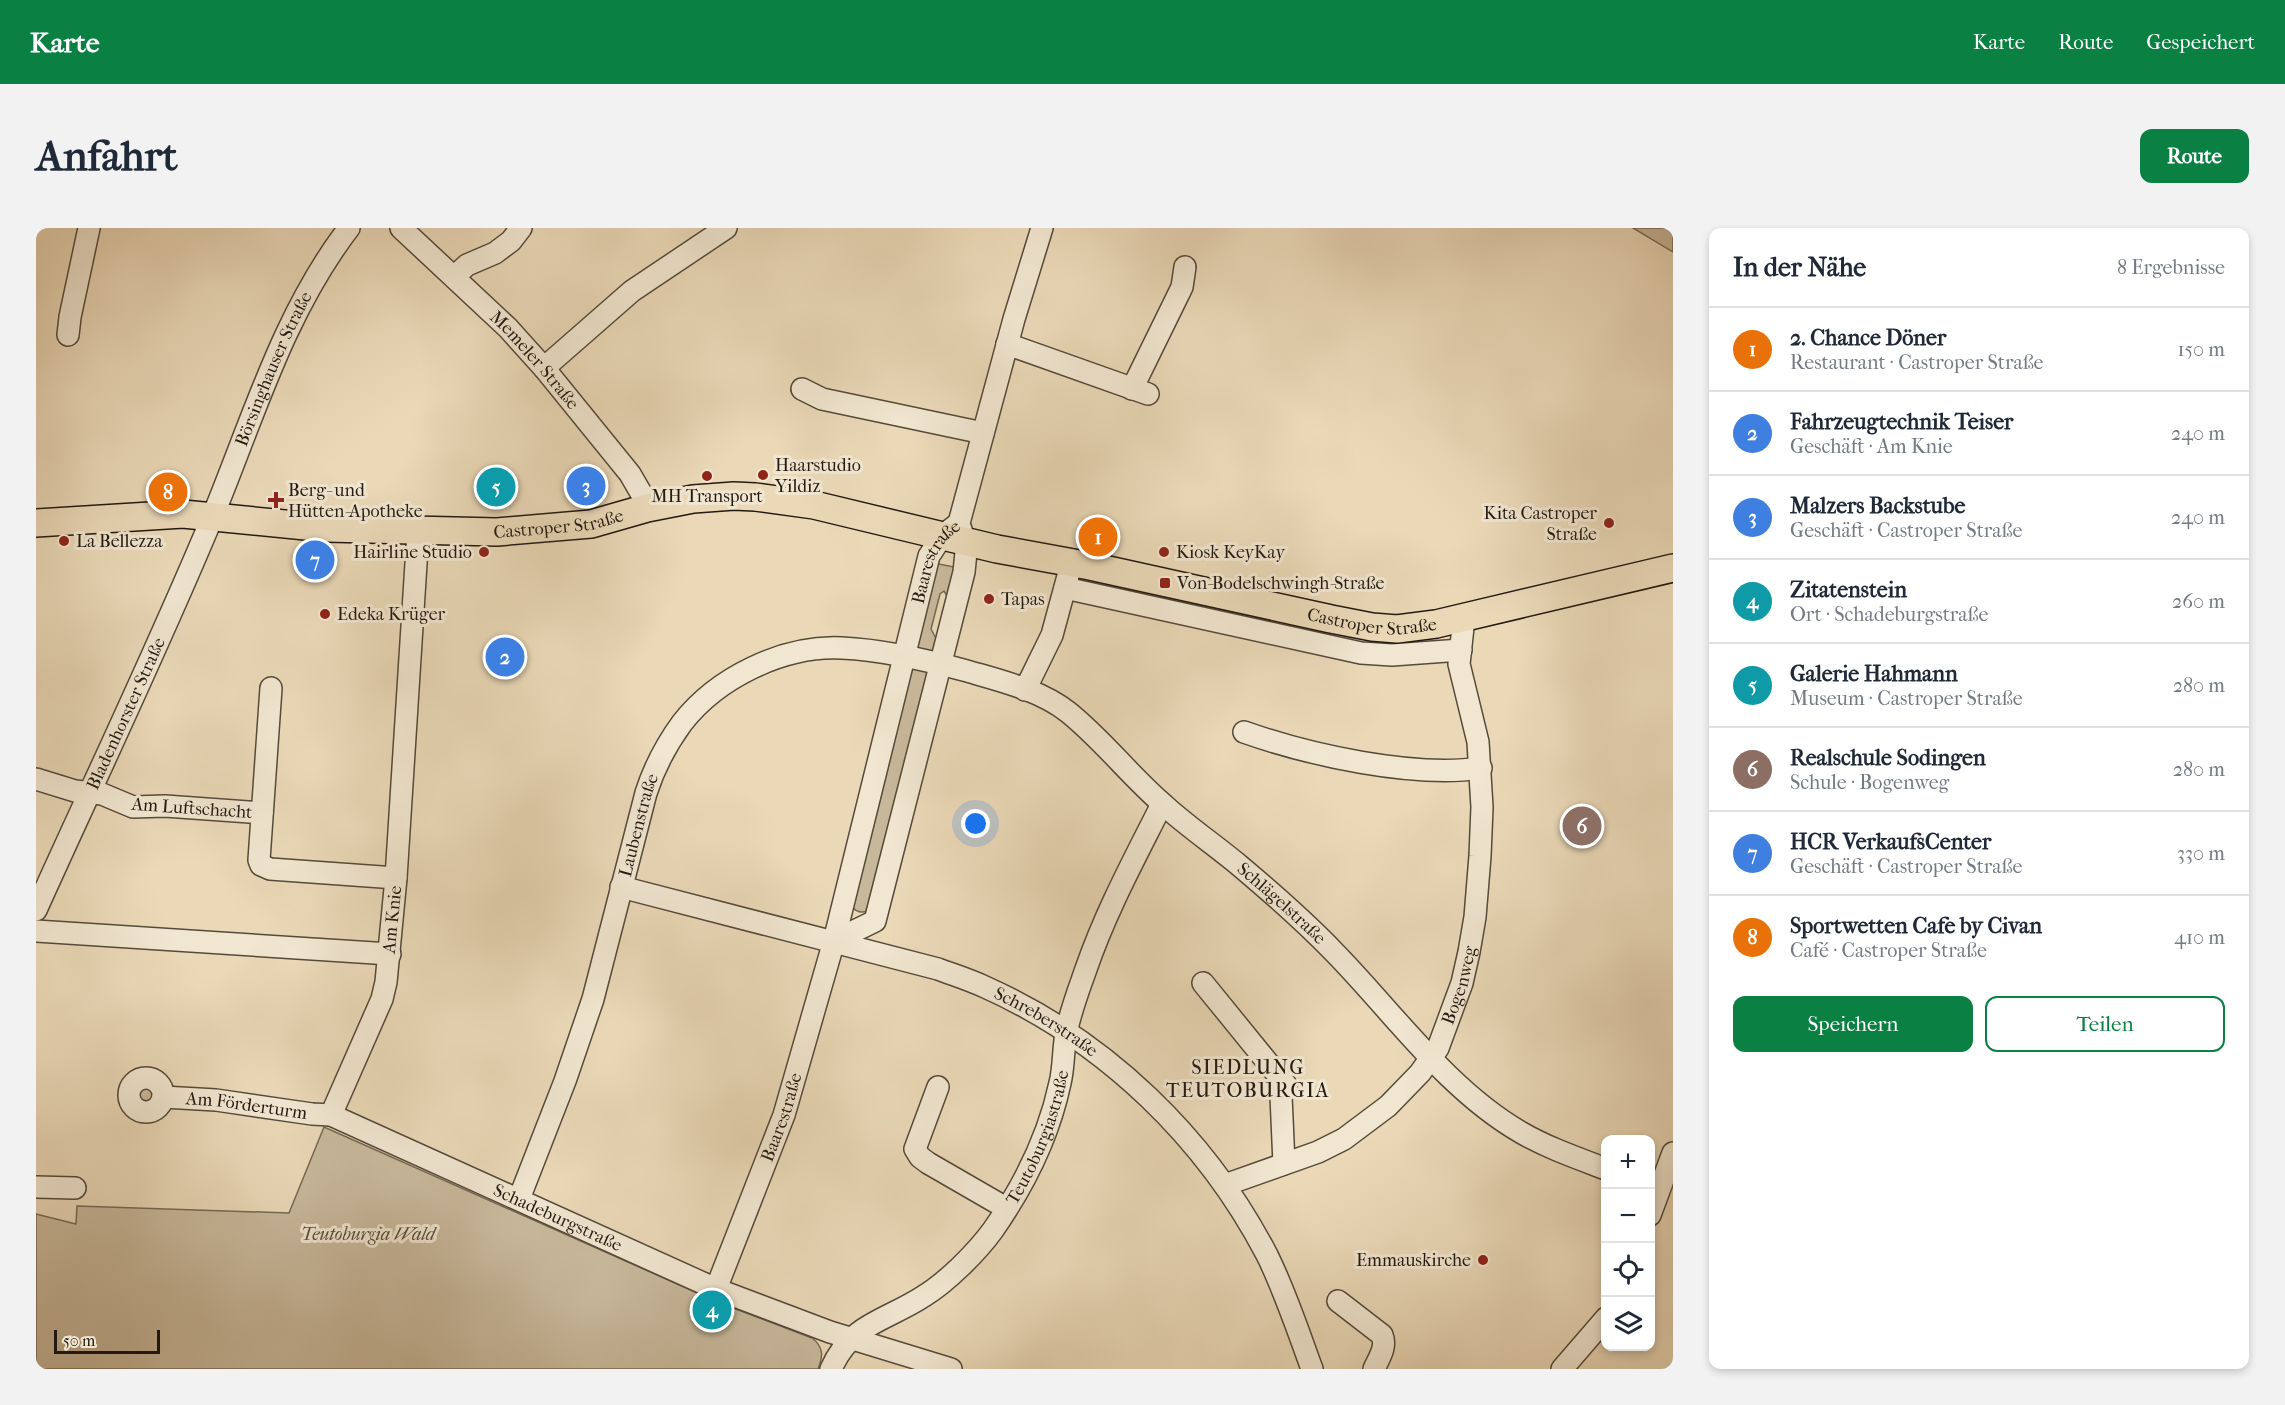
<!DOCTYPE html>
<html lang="de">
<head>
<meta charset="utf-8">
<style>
	:root { --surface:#fff; --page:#f2f2f3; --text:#1f2937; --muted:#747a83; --line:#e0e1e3; --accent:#0b8043 }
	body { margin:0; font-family:"IM FELL French Canon",serif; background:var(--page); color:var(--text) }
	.controls { position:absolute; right:18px; bottom:18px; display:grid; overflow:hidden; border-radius:12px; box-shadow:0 3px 9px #0003 }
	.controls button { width:54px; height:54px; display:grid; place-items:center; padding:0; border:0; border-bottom:2px solid var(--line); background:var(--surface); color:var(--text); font:30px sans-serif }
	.scale { position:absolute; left:18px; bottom:15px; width:106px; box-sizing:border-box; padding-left:6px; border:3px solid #231a11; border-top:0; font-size:16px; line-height:21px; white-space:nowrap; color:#231a11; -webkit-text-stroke:4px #f1e6d0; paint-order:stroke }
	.you { position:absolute; left:940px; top:596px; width:21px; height:21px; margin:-15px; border:4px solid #fff; border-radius:50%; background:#1a73e8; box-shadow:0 0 0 9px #1a73e833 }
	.badge { display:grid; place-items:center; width:39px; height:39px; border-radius:50%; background:var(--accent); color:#fff; font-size:20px; font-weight:700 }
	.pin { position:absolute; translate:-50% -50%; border:3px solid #fff; box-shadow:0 2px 6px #0006 }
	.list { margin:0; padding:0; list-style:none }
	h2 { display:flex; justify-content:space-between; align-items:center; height:78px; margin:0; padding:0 24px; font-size:26px }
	h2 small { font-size:20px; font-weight:400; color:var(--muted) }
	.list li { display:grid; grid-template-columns:39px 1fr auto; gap:18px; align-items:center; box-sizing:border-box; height:84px; padding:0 24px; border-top:2px solid var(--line) }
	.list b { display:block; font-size:22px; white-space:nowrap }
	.list p { margin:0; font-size:20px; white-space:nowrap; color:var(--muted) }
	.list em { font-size:20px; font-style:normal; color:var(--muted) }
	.actions { display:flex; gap:12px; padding:18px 24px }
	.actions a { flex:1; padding:14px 0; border:2px solid var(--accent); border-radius:12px; text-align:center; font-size:21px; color:var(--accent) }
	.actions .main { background:var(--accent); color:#fff }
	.icon { flex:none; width:33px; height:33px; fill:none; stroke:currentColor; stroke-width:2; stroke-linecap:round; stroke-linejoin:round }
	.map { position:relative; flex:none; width:1637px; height:1141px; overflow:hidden; border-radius:12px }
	header { display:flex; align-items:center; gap:36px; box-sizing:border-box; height:84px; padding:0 30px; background:var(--accent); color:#fff }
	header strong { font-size:28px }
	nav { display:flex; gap:33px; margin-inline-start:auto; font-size:21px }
	.intro { display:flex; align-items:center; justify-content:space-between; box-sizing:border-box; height:144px; padding:0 36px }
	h1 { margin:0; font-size:42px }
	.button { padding:15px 27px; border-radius:12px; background:var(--accent); color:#fff; font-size:21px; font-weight:700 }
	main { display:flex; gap:36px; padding:0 36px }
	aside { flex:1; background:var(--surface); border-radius:12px; box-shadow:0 3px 9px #0003 }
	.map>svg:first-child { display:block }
</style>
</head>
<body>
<header>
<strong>Karte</strong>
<nav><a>Karte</a><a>Route</a><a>Gespeichert</a></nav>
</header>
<div class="intro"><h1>Anfahrt</h1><a class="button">Route</a></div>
<main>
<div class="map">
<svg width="1637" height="1141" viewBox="0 0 1637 1141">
	<rect width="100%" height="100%" fill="#ead8b7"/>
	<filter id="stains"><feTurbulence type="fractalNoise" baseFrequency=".00333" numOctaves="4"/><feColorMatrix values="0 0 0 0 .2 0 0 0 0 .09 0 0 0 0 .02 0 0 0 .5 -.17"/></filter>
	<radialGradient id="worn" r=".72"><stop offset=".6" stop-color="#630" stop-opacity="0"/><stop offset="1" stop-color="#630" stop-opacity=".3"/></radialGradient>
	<!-- green -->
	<path fill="#c8b89b" stroke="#766956" stroke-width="1.5" d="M1597 0H1637V24Z
		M898 335 923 340 914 373 908 363 904 366 895 401 903 416C898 423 895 425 885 423L880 416Z
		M873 439 894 444 831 683C824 686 819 683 814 677Z
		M102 867a9 9 0 1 1 18 0a9 9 0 1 1-18 0Z
		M288 899 684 1075 776 1110C788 1119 787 1129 782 1141H0V986L40 996 41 978 253 985Z"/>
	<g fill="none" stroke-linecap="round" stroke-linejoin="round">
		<defs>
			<g id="minor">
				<path id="s1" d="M365 0 472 100 508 140 594 246 605 265 611 280"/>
				<path d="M419 48 431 37 459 25 475 13 485 0"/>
				<path d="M32 107 34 89 53 0"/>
				<path d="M971 116 1112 166"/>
				<path d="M508 140 596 63 690 0"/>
				<path d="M766 161 786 171 947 205"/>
				<path d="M1096 161 1146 59 1149 39"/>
				<path d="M923 295 978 91 1006 0"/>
				<path d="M1029 360 1325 425 1356 427 1425 422"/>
				<path d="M235 460 223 632 225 637 234 641 360 650"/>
				<path d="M989 462 1016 407 1032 348"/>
				<path d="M1208 504C1273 527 1377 550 1445 540"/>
				<path d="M0 551 39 563 66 566 97 579 129 578 226 585"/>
				<path id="s2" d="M585 659 902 741C918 747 934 752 949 759 1070 813 1170 910 1231 1027 1249 1063 1262 1103 1276 1141"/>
				<path id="s3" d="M0 682C59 551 121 422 176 290 217 191 247 86 313 0"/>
				<path d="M0 703 354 726"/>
				<path d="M798 713 839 693 928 344 930 324 925 301"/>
				<path d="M1167 755 1250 857 1245 868 1248 936"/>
				<circle cx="110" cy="867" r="17"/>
				<path d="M902 859 879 921 884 929 892 935 970 980"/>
				<path id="s4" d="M127 869 180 872 276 886 295 887 680 1061 794 1104 915 1141"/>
				<path id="s5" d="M295 887 346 771 350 754 360 650 382 304"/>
				<path id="s6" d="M1189 957 1282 924 1308 911 1352 878 1384 845 1402 820 1426 755 1433 724 1439 689 1444 628 1446 579 1442 514 1423 436 1428 390"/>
				<path d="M0 959 39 960"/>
				<path id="s7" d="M483 971 529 853 557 771 610 565C618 540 630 517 646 495 681 450 747 417 806 420 848 422 891 432 931 443 965 453 1004 462 1032 484 1067 512 1094 548 1128 577 1152 599 1179 617 1204 638 1236 665 1269 694 1298 724 1357 784 1411 862 1486 905 1512 920 1541 930 1570 941"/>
				<path d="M1614 987 1637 925"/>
				<path id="s8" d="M680 1061 748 887 798 713 893 328 906 308 923 295"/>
				<path d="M1302 1073 1346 1107C1351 1119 1343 1130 1338 1141"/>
				<path id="s9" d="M795 1141C815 1095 850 1093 888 1068 911 1054 941 1024 957 1002 987 959 1013 907 1024 855 1028 839 1027 822 1030 806 1034 784 1043 761 1050 741 1070 683 1099 630 1126 576"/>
				<path d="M1526 1141 1570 1090"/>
			</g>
			<g id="major">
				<path id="s10" d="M0 295 147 286 290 300 461 304 555 296 611 280 657 271 698 268 719 269 778 277 961 321 1054 338 1295 391 1336 399 1361 401 1400 396 1637 340"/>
			</g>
		</defs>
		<!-- minor casing -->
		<use href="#minor" stroke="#554a3a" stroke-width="24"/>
		<!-- major casing -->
		<use href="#major" stroke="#231a11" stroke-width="30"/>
		<!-- minor -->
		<use href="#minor" stroke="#f1e6d0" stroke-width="21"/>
		<!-- major -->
		<use href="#major" stroke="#ead8b7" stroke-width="27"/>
	</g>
	<!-- markers -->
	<g fill="#8f2418" stroke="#f1e6d0" stroke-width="2">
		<circle cx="727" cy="247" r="6"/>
		<circle cx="671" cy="248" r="6"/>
		<path d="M237 263h6v6h6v6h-6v6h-6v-6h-6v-6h6z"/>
		<circle cx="1573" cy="295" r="6"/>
		<circle cx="28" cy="313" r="6"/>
		<circle cx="448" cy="324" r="6"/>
		<circle cx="1128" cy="324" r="6"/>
		<rect x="1123" y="349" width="12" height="12" rx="3"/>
		<circle cx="953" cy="371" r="6"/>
		<circle cx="289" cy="386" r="6"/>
		<circle cx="1447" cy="1032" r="6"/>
	</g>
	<g text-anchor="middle" stroke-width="6" stroke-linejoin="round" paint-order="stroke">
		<!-- street labels -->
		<g font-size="18" fill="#231a11" stroke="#f1e6d0">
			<text dy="6" stroke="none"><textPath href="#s1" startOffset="188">Memeler Straße</textPath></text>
			<text dy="6" stroke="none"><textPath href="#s3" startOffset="591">Börsinghauser Straße</textPath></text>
			<text dy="6" stroke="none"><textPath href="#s10" startOffset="524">Castroper Straße</textPath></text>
			<text dy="6" stroke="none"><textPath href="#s8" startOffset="762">Baarestraße</textPath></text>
			<text dy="6" stroke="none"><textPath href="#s10" startOffset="1354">Castroper Straße</textPath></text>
			<text dy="6" stroke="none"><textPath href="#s3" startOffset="216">Bladenhorster Straße</textPath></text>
			<text transform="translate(156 580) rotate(4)" y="6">Am Luftschacht</text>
			<text dy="6" stroke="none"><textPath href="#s7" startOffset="393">Laubenstraße</textPath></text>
			<text dy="6" stroke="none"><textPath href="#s7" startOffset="1212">Schlägelstraße</textPath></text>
			<text dy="6" stroke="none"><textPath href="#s5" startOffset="207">Am Knie</textPath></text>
			<text dy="6" stroke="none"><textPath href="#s6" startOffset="326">Bogenweg</textPath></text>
			<text dy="6" stroke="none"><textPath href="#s2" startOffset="448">Schreberstraße</textPath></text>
			<text dy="6" stroke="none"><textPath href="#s4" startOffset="84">Am Förderturm</textPath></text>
			<text dy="6" stroke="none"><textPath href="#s8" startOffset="184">Baarestraße</textPath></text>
			<text dy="6" stroke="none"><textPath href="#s9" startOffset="321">Teutoburgiastraße</textPath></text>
			<text dy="6" stroke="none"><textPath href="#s4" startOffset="418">Schadeburgstraße</textPath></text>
		</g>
		<!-- poi labels -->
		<g font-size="18" fill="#231a11" stroke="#f1e6d0" text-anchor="start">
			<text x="739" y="243">Haarstudio<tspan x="739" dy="21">Yildiz</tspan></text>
			<text x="252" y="268">Berg- und<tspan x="252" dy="21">Hütten-Apotheke</tspan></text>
			<text x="671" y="274" text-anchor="middle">MH Transport</text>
			<text x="1561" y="291" text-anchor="end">Kita Castroper<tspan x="1561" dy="21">Straße</tspan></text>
			<text x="40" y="319">La Bellezza</text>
			<text x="436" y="330" text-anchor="end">Hairline Studio</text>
			<text x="1140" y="330">Kiosk KeyKay</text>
			<text x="1141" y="361">Von-Bodelschwingh-Straße</text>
			<text x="965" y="377">Tapas</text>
			<text x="301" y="392">Edeka Krüger</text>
			<text x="1435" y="1038" text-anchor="end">Emmauskirche</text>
		</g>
		<!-- park labels -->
		<g font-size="18" font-style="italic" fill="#55493a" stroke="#f1e6d0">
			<text x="332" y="1012">Teutoburgia Wald</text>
		</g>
		<!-- neighbourhood labels -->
		<g font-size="20" letter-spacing="1.5" fill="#231a11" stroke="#f1e6d0">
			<text x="1212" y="846">SIEDLUNG<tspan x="1212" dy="23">TEUTOBURGIA</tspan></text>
		</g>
	</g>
	<rect width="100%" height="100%" filter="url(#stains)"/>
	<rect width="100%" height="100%" fill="url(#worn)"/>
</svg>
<div class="controls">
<button>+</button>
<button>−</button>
<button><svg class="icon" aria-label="locate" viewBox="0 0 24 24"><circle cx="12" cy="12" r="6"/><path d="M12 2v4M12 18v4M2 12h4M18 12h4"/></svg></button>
<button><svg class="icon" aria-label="layers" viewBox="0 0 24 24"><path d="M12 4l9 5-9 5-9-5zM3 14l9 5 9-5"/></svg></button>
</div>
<div class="scale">50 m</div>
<div class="you"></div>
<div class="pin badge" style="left:1062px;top:309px;background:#e8710a">1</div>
<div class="pin badge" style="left:469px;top:429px;background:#3f7fe0">2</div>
<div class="pin badge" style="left:550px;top:258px;background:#3f7fe0">3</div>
<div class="pin badge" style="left:676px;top:1082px;background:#0f9aa8">4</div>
<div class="pin badge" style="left:460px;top:259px;background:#0f9aa8">5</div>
<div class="pin badge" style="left:1546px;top:598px;background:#8d6e63">6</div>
<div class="pin badge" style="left:279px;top:332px;background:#3f7fe0">7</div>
<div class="pin badge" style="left:132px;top:264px;background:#e8710a">8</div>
</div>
<aside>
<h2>In der Nähe<small>8 Ergebnisse</small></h2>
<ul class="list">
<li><span class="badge" style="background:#e8710a">1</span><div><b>2. Chance Döner</b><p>Restaurant · Castroper Straße</p></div><em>150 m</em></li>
<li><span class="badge" style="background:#3f7fe0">2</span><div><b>Fahrzeugtechnik Teiser</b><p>Geschäft · Am Knie</p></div><em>240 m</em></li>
<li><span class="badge" style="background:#3f7fe0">3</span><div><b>Malzers Backstube</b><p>Geschäft · Castroper Straße</p></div><em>240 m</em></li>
<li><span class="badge" style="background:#0f9aa8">4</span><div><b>Zitatenstein</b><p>Ort · Schadeburgstraße</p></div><em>260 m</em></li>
<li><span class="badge" style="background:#0f9aa8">5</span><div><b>Galerie Hahmann</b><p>Museum · Castroper Straße</p></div><em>280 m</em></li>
<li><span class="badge" style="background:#8d6e63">6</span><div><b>Realschule Sodingen</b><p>Schule · Bogenweg</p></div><em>280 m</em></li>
<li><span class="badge" style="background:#3f7fe0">7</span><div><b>HCR VerkaufsCenter</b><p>Geschäft · Castroper Straße</p></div><em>330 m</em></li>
<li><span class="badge" style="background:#e8710a">8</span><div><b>Sportwetten Cafe by Civan</b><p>Café · Castroper Straße</p></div><em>410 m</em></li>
</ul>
<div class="actions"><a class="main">Speichern</a><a>Teilen</a></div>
</aside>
</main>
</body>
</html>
